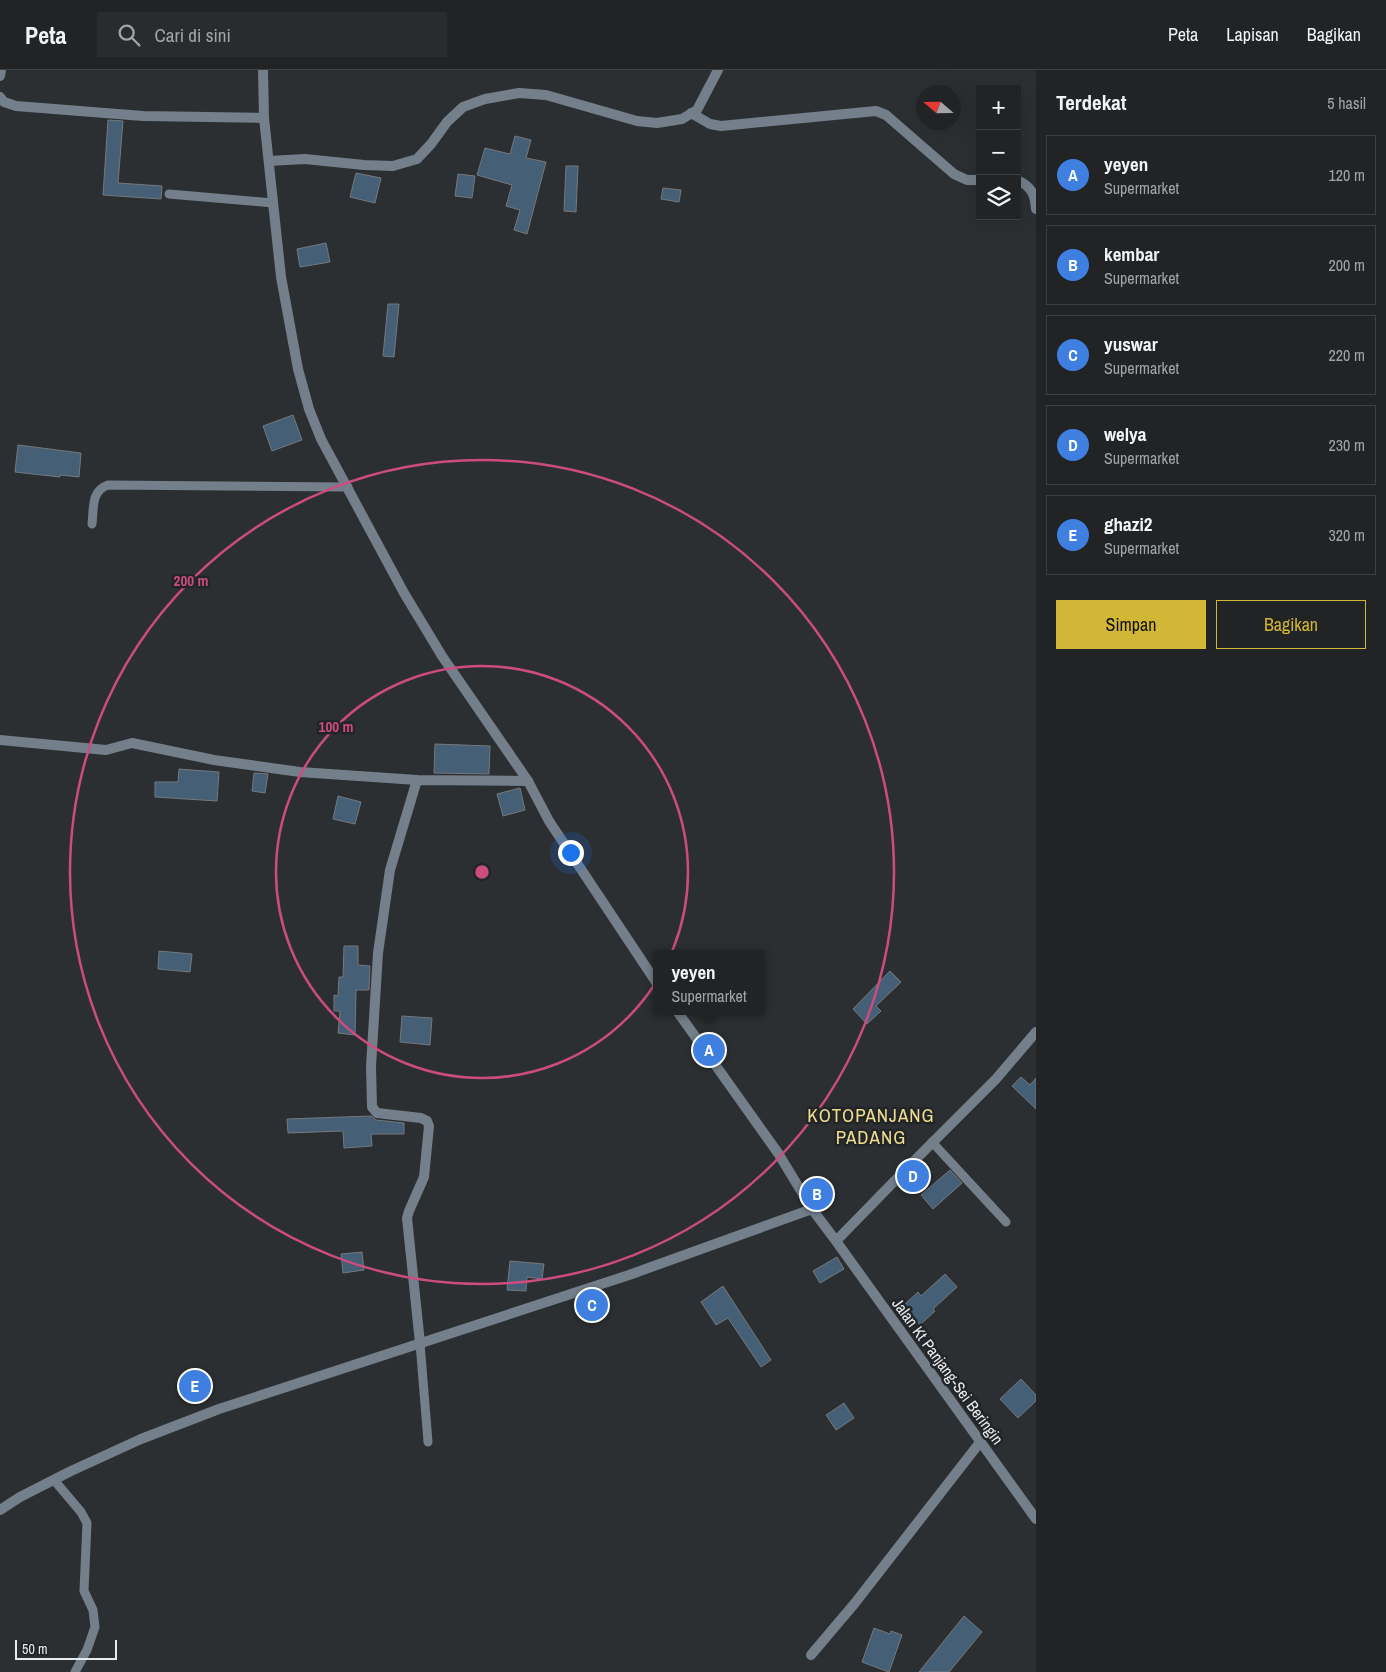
<!DOCTYPE html>
<html lang="id">
<head>
<meta charset="utf-8">
<style>
	:root { --surface:#212325; --page:#292b2d; --text:#f1f3f6; --muted:#a2a4a7; --line:#3e4042; --accent:#d2b736 }
	body { margin:0; font-family:"Archivo Narrow",sans-serif; background:var(--page); color:var(--text) }
	.controls { position:absolute; right:15px; top:15px; display:grid; overflow:hidden; border-radius:0px; box-shadow:0 5px 20px #0002 }
	.controls button { width:45px; height:45px; display:grid; place-items:center; padding:0; border:0; border-bottom:1px solid var(--line); background:var(--surface); color:var(--text); font:25px sans-serif }
	.compass { position:absolute; left:916px; top:15px; width:45px; height:45px; border-radius:50%; background:var(--surface); box-shadow:0 5px 20px #0002; rotate:290deg }
	.scale { position:absolute; left:15px; bottom:12px; width:102px; box-sizing:border-box; padding-left:5px; border:2px solid #e8eaec; border-top:0; font-size:14px; line-height:18px; white-space:nowrap; color:#e8eaec; -webkit-text-stroke:4px #222528; paint-order:stroke }
	.you { position:absolute; left:570px; top:782px; width:18px; height:18px; margin:-12px; border:4px solid #fff; border-radius:50%; background:#1a73e8; box-shadow:0 0 0 8px #1a73e833 }
	.badge { display:grid; place-items:center; width:32px; height:32px; border-radius:50%; background:var(--accent); color:#fff; font-size:16px; font-weight:700 }
	.pin { position:absolute; translate:-50% -50%; border:2px solid #fff; box-shadow:0 1px 5px #0006 }
	.popup { position:absolute; left:653px; top:880px; width:112px; height:65px; box-sizing:border-box; display:grid; place-content:center; border-radius:0px; background:var(--surface); filter:drop-shadow(0 1px 4px #0005); font-size:16px; white-space:nowrap; color:var(--muted) }
	.popup b { font-size:19px; color:var(--text) }
	.popup::after { content:''; position:absolute; left:50%; top:100%; margin-left:-10px; border:10px solid transparent; border-top-color:var(--surface) }
	.list { margin:0; padding:0; list-style:none }
	h2 { display:flex; justify-content:space-between; align-items:center; height:65px; margin:0; padding:0 20px; font-size:21px }
	h2 small { font-size:16px; font-weight:400; color:var(--muted) }
	.list li { display:grid; grid-template-columns:32px 1fr auto; gap:15px; align-items:center; box-sizing:border-box; height:80px; margin:0 10px 10px; padding:0 10px; border:1px solid var(--line); border-radius:0px }
	.list b { display:block; font-size:19px; white-space:nowrap }
	.list p { margin:0; font-size:16px; white-space:nowrap; color:var(--muted) }
	.list em { font-size:16px; font-style:normal; color:var(--muted) }
	.actions { display:flex; gap:10px; padding:15px 20px }
	.actions a { flex:1; padding:11px 0; border:1px solid var(--accent); border-radius:0px; text-align:center; font-size:18px; color:var(--accent) }
	.actions .main { background:var(--accent); color:#111 }
	.icon { flex:none; width:28px; height:28px; fill:none; stroke:currentColor; stroke-width:2; stroke-linecap:round; stroke-linejoin:round }
	.map { position:relative; flex:none; width:1036px; height:1602px; overflow:hidden }
	header { display:flex; align-items:center; gap:30px; box-sizing:border-box; height:70px; padding:0 25px; background:var(--surface); border-bottom:1px solid var(--line) }
	header strong { font-size:24px }
	nav { display:flex; gap:28px; margin-inline-start:auto; font-size:18px }
	.search { width:350px; height:45px; background:var(--page); display:flex; align-items:center; gap:12px; box-sizing:border-box; padding:0 18px; border-radius:0px; color:var(--muted); font-size:19px }
	main { display:flex }
	aside { flex:1; background:var(--surface) }
	.map>svg:first-child { display:block }
</style>
</head>
<body>
<header>
<strong>Peta</strong>
<div class="search"><svg class="icon" aria-label="search" viewBox="0 0 24 24"><circle cx="10" cy="10" r="6"/><path d="M15 15l6 6"/></svg>Cari di sini</div>
<nav><a>Peta</a><a>Lapisan</a><a>Bagikan</a></nav>
</header>
<main>
<div class="map">
<svg width="1036" height="1602" viewBox="0 0 1036 1602">
	<rect width="100%" height="100%" fill="#2c2f31"/>
	<!-- building -->
	<path fill="#455f76" stroke="#75797c" d="M108 50 123 51 118 113 162 116 161 129 103 125Z
		M515 66 531 70 526 88 546 92 527 164 514 160 520 140 506 136 512 115 477 105 485 78 510 84Z
		M566 96H578L576 142 564 141Z
		M356 103 381 108 375 133 350 127Z
		M458 104 475 106 472 128 455 126Z
		M663 118 681 120 679 132 661 129Z
		M326 173 330 192 300 197 297 179Z
		M388 234H399L394 287 383 286Z
		M293 345 302 370 272 381 263 356Z
		M18 375 81 383 79 407 60 405V407L15 402Z
		M435 674 490 676 489 704 434 703Z
		M179 699 219 702 217 731 155 727V712H178Z
		M254 703 268 704 265 723 252 721Z
		M520 718 525 740 503 746 497 724Z
		M338 726 361 732 355 754 333 749Z
		M344 876H358V895L370 896 369 920H356L355 965 338 963 340 941H334V925L338 926 339 907H343Z
		M159 881 192 884 190 902 158 899Z
		M890 901 901 912 876 936 881 941 867 954 853 939Z
		M402 946 432 948 430 975 400 972Z
		M1021 1007 1030 1015 1036 1008V1039L1012 1016Z
		M371 1046 376 1050 404 1053V1064H371L372 1076 344 1078 343 1061 288 1063 287 1049Z
		M950 1100 962 1113 933 1139 921 1125Z
		M362 1182 364 1200 343 1203 341 1184Z
		M837 1187 844 1199 820 1213 813 1201Z
		M510 1191 544 1194 542 1209 527 1207 526 1221 507 1220Z
		M945 1204 957 1217 933 1239 935 1241 920 1255 903 1236 918 1222 921 1226Z
		M723 1216 771 1290 761 1297 728 1248 716 1255 701 1232Z
		M1021 1309 1036 1325V1331L1018 1348 1000 1329Z
		M844 1333 854 1348 836 1360 826 1345Z
		M964 1546 982 1562 949 1602H919Z
		M874 1558 890 1564 891 1561 902 1565 889 1602 862 1592Z"/>
	<g fill="none" stroke-linecap="round" stroke-linejoin="round">
		<!-- service -->
		<path stroke="#737f8a" stroke-width="9" d="M169 124 273 133
			M92 454C94 437 91 421 108 415L348 417
			M932 1072 1006 1152
			M420 1273 428 1372
			M54 1410 81 1442 87 1453 84 1521 93 1540 95 1557 87 1580 75 1602"/>
		<!-- minor -->
		<path stroke="#737f8a" stroke-width="10" d="M0 6 1 0
			M0 27 4 32 16 36 143 46 264 48
			M691 43 710 54 721 56 876 41 886 45 954 104 967 110H980
			M269 91 305 89 364 95 393 96 417 89 431 74 447 52 463 37 485 29 519 23 546 25 637 51 657 53 682 49 697 40 718 0
			M1017 110C1031 116 1035 124 1036 139
			M0 670 106 680 132 673 214 690 300 702 417 710
			M420 1273 407 1148 409 1141 424 1107 429 1056 427 1051 421 1048 377 1043 372 1037 371 996 378 883 390 800 417 710 528 711
			M0 1440 20 1427 71 1401 141 1369 219 1339 629 1205 812 1139
			M811 1585 855 1533 981 1371"/>
		<!-- tertiary -->
		<path stroke="#737f8a" stroke-width="10" d="M263 0 264 48 281 207 298 299 309 339 321 369 404 523 442 586 528 711 549 751 656 912
			M677 941 778 1083 812 1139 836 1171 916 1089 996 1009 1036 962
			M836 1171 1036 1449"/>
	</g>
	<!-- distance rings -->
	<g fill="none" stroke="#cc4c7f" stroke-width="2.5">
		<circle cx="482" cy="802" r="206"/>
		<circle cx="482" cy="802" r="412"/>
	</g>
	<g text-anchor="middle" stroke-width="5" stroke-linejoin="round" paint-order="stroke">
		<!-- street labels -->
		<g font-size="16" fill="#e8eaec" stroke="#222528">
			<text transform="translate(948 1301) rotate(54)" y="6">Jalan Kt Panjang-Sei Beringin</text>
		</g>
		<!-- quarter labels -->
		<g font-size="19" letter-spacing="1" fill="#efdd8f" stroke="#222528">
			<text x="871" y="1052">KOTOPANJANG<tspan x="871" dy="22">PADANG</tspan></text>
		</g>
	</g>
	<circle cx="482" cy="802" r="8" fill="#cc4c7f" stroke="#222528" stroke-width="2.5"/>
	<g font-size="15" text-anchor="middle" font-weight="bold" fill="#cc4c7f" stroke="#222528" stroke-width="5" stroke-linejoin="round" paint-order="stroke">
		<text x="191" y="516">200 m</text>
		<text x="336" y="662">100 m</text>
	</g>
</svg>
<div class="controls">
<button>+</button>
<button>−</button>
<button><svg class="icon" aria-label="layers" viewBox="0 0 24 24"><path d="M12 4l9 5-9 5-9-5zM3 14l9 5 9-5"/></svg></button>
</div>
<svg class="compass" viewBox="-18 -18 36 36"><path d="M0-13l5 13h-10z" fill="#e53935"/><path d="M0 13l5-13h-10z" fill="#a2a4a7"/></svg>
<div class="scale">50 m</div>
<div class="you"></div>
<div class="pin badge" style="left:709px;top:980px;background:#3f7fe0">A</div>
<div class="popup"><b>yeyen</b>Supermarket</div>
<div class="pin badge" style="left:817px;top:1124px;background:#3f7fe0">B</div>
<div class="pin badge" style="left:592px;top:1235px;background:#3f7fe0">C</div>
<div class="pin badge" style="left:913px;top:1106px;background:#3f7fe0">D</div>
<div class="pin badge" style="left:195px;top:1316px;background:#3f7fe0">E</div>
</div>
<aside>
<h2>Terdekat<small>5 hasil</small></h2>
<ul class="list">
<li><span class="badge" style="background:#3f7fe0">A</span><div><b>yeyen</b><p>Supermarket</p></div><em>120 m</em></li>
<li><span class="badge" style="background:#3f7fe0">B</span><div><b>kembar</b><p>Supermarket</p></div><em>200 m</em></li>
<li><span class="badge" style="background:#3f7fe0">C</span><div><b>yuswar</b><p>Supermarket</p></div><em>220 m</em></li>
<li><span class="badge" style="background:#3f7fe0">D</span><div><b>welya</b><p>Supermarket</p></div><em>230 m</em></li>
<li><span class="badge" style="background:#3f7fe0">E</span><div><b>ghazi2</b><p>Supermarket</p></div><em>320 m</em></li>
</ul>
<div class="actions"><a class="main">Simpan</a><a>Bagikan</a></div>
</aside>
</main>
</body>
</html>
